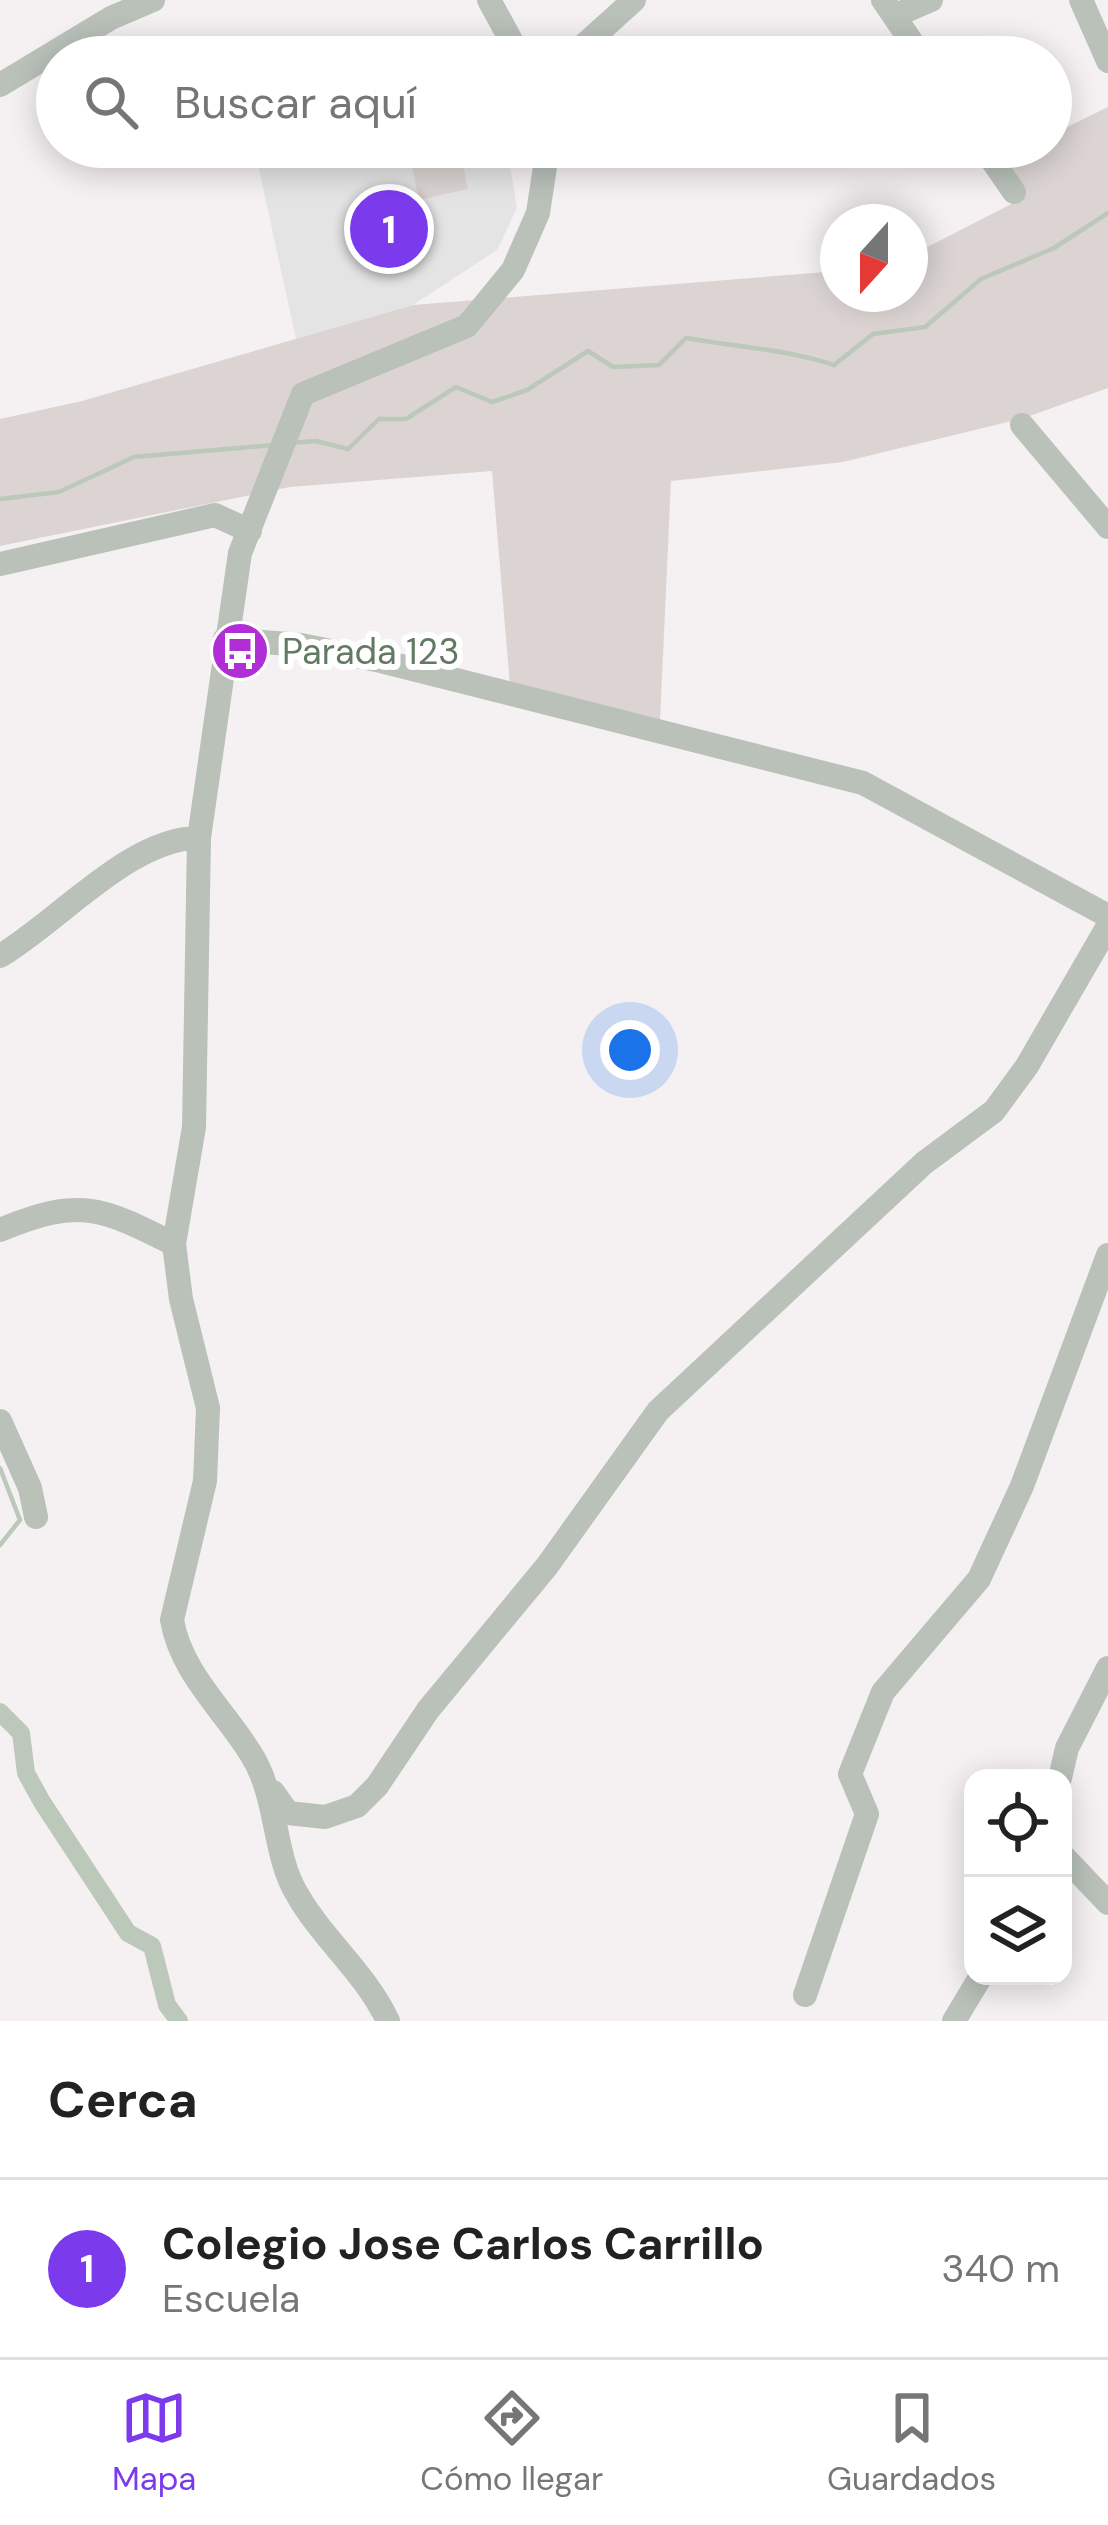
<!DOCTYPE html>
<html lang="es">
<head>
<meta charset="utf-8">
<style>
	:root { --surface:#fff; --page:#f6f6f6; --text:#222; --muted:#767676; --line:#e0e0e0; --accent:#7c3aed }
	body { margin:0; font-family:"DM Sans",sans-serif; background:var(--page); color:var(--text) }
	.controls { position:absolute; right:36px; bottom:36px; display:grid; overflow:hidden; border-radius:24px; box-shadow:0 6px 30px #0003 }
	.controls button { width:108px; height:108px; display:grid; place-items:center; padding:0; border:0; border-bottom:3px solid var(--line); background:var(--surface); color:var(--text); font:60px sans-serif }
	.compass { position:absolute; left:820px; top:204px; width:108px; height:108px; border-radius:50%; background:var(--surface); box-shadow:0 6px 30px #0003; rotate:201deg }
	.you { position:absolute; left:630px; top:1050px; width:42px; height:42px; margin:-30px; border:9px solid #fff; border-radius:50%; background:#1a73e8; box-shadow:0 0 0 18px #1a73e833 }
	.badge { display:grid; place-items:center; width:78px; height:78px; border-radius:50%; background:var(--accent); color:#fff; font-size:39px; font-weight:700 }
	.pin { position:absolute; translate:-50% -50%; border:6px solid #fff; box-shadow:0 3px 12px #0006 }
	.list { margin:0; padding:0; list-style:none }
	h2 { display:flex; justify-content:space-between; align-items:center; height:156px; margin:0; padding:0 48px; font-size:51px }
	h2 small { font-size:39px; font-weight:400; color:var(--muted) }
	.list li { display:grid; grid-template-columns:78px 1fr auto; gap:36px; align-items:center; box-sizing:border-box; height:180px; padding:0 48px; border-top:3px solid var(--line) }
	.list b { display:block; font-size:45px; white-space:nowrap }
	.list p { margin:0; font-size:39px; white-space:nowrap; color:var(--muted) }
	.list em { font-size:39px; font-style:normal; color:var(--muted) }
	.icon { flex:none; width:66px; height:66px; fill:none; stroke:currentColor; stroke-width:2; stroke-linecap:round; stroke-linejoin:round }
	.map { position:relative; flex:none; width:1108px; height:2021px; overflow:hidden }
	.search { position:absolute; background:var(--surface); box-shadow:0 6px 30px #0003; left:36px; right:36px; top:36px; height:132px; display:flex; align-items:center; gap:30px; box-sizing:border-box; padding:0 42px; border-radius:66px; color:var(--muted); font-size:45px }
	.sheet { height:336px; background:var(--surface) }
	nav { display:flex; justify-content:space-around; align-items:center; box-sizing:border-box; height:168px; border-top:3px solid var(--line); background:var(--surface); font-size:33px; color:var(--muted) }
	nav a { display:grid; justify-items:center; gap:6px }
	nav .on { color:var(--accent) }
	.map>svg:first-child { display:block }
</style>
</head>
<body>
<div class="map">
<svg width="1108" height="2021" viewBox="0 0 1108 2021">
	<rect width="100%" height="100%" fill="#f5f1f3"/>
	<!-- built -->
	<path fill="#e5e4e4" d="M254 147H507L517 208 497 250 413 305 296 339Z"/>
	<!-- green -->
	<path fill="#dbd4d2" d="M1108 107V388L1024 418 843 462 671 481 660 721 510 686 492 471 290 487 0 546V419L82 401 413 305 838 271V294H910V256L1023 198 1002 159 1026 147H1051V135Z
		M408 147H459L468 189 419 200Z"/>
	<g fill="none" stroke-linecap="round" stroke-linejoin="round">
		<!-- stream -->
		<path stroke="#bcc8ba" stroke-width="4.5" d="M291 443 316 441 348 449 379 419H406L456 387 492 402 527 390 588 351 613 367 659 365 686 338C737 347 785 349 834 365L873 334 925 327 981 279 1054 248 1108 213
			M0 499 59 492 134 457 274 445
			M0 1468 20 1520 0 1545"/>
		<!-- canal -->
		<path stroke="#bcc8ba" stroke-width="18" d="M0 1712 21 1733 26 1773 42 1802 128 1933 152 1946 167 2005 179 2021"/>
		<!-- minor -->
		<path stroke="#b9c1b9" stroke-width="24" d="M489 0 520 57
			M883 0 922 57
			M1081 0 1108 61
			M894 16 931 0
			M571 57 634 0
			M0 85 111 18 153 0
			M983 147 1014 192
			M1022 425 1108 527
			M0 564 215 515 250 531
			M225 639 301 645 381 661 863 783 1108 916
			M0 956C58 922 131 837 199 838
			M0 1230C80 1197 100 1207 174 1244
			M0 1421 30 1488 36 1517
			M1060 1778 1067 1748 1108 1668
			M273 1792 288 1813 325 1817 357 1806 377 1786 428 1710 547 1566 658 1411 924 1163 994 1111 1027 1066 1108 926
			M1063 1856 1108 1903
			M805 1995 867 1814 850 1774 883 1692 979 1579 1022 1486 1108 1255
			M388 2021C365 1972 323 1940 297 1894 273 1855 278 1796 251 1754 224 1710 181 1673 172 1620L205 1481 208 1408 181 1299 174 1244 194 1127 199 838 240 553 303 394 467 326 513 270 538 213 548 147
			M954 2021 981 1976"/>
	</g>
	<!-- icons -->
	<defs>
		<symbol id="bus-disc" viewBox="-11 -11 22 22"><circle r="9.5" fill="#b12ed7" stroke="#fff"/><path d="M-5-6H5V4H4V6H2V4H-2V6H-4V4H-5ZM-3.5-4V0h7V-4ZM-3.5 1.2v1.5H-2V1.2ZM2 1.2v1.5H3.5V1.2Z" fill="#fff"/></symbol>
	</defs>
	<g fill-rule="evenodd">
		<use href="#bus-disc" x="207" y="618" width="66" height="66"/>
	</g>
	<g text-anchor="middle" stroke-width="12" stroke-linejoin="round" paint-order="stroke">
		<!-- poi labels -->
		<g font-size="36" fill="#627a61" stroke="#fff" text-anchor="start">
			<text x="282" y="664">Parada 123</text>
		</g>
	</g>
</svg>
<div class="controls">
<button><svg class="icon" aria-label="locate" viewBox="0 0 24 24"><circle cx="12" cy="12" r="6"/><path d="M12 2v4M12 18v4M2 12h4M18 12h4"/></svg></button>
<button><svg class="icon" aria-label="layers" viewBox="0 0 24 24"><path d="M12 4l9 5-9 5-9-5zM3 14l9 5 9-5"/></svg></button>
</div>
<svg class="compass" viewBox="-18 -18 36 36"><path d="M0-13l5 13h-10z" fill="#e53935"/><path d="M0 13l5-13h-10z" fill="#767676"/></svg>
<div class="you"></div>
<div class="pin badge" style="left:389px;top:229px">1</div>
<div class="search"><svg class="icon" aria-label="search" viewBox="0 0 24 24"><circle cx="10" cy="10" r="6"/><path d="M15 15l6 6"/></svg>Buscar aquí</div>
</div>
<section class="sheet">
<h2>Cerca<small></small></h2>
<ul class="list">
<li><span class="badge">1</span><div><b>Colegio Jose Carlos Carrillo</b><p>Escuela</p></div><em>340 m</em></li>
</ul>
</section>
<nav>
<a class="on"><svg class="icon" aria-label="map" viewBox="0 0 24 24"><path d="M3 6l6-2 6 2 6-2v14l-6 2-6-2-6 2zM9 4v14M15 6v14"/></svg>Mapa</a>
<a><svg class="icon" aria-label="directions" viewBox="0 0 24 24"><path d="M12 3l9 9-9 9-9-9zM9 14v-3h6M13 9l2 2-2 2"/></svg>Cómo llegar</a>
<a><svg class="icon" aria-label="saved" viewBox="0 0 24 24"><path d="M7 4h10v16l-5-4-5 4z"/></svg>Guardados</a>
</nav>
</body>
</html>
